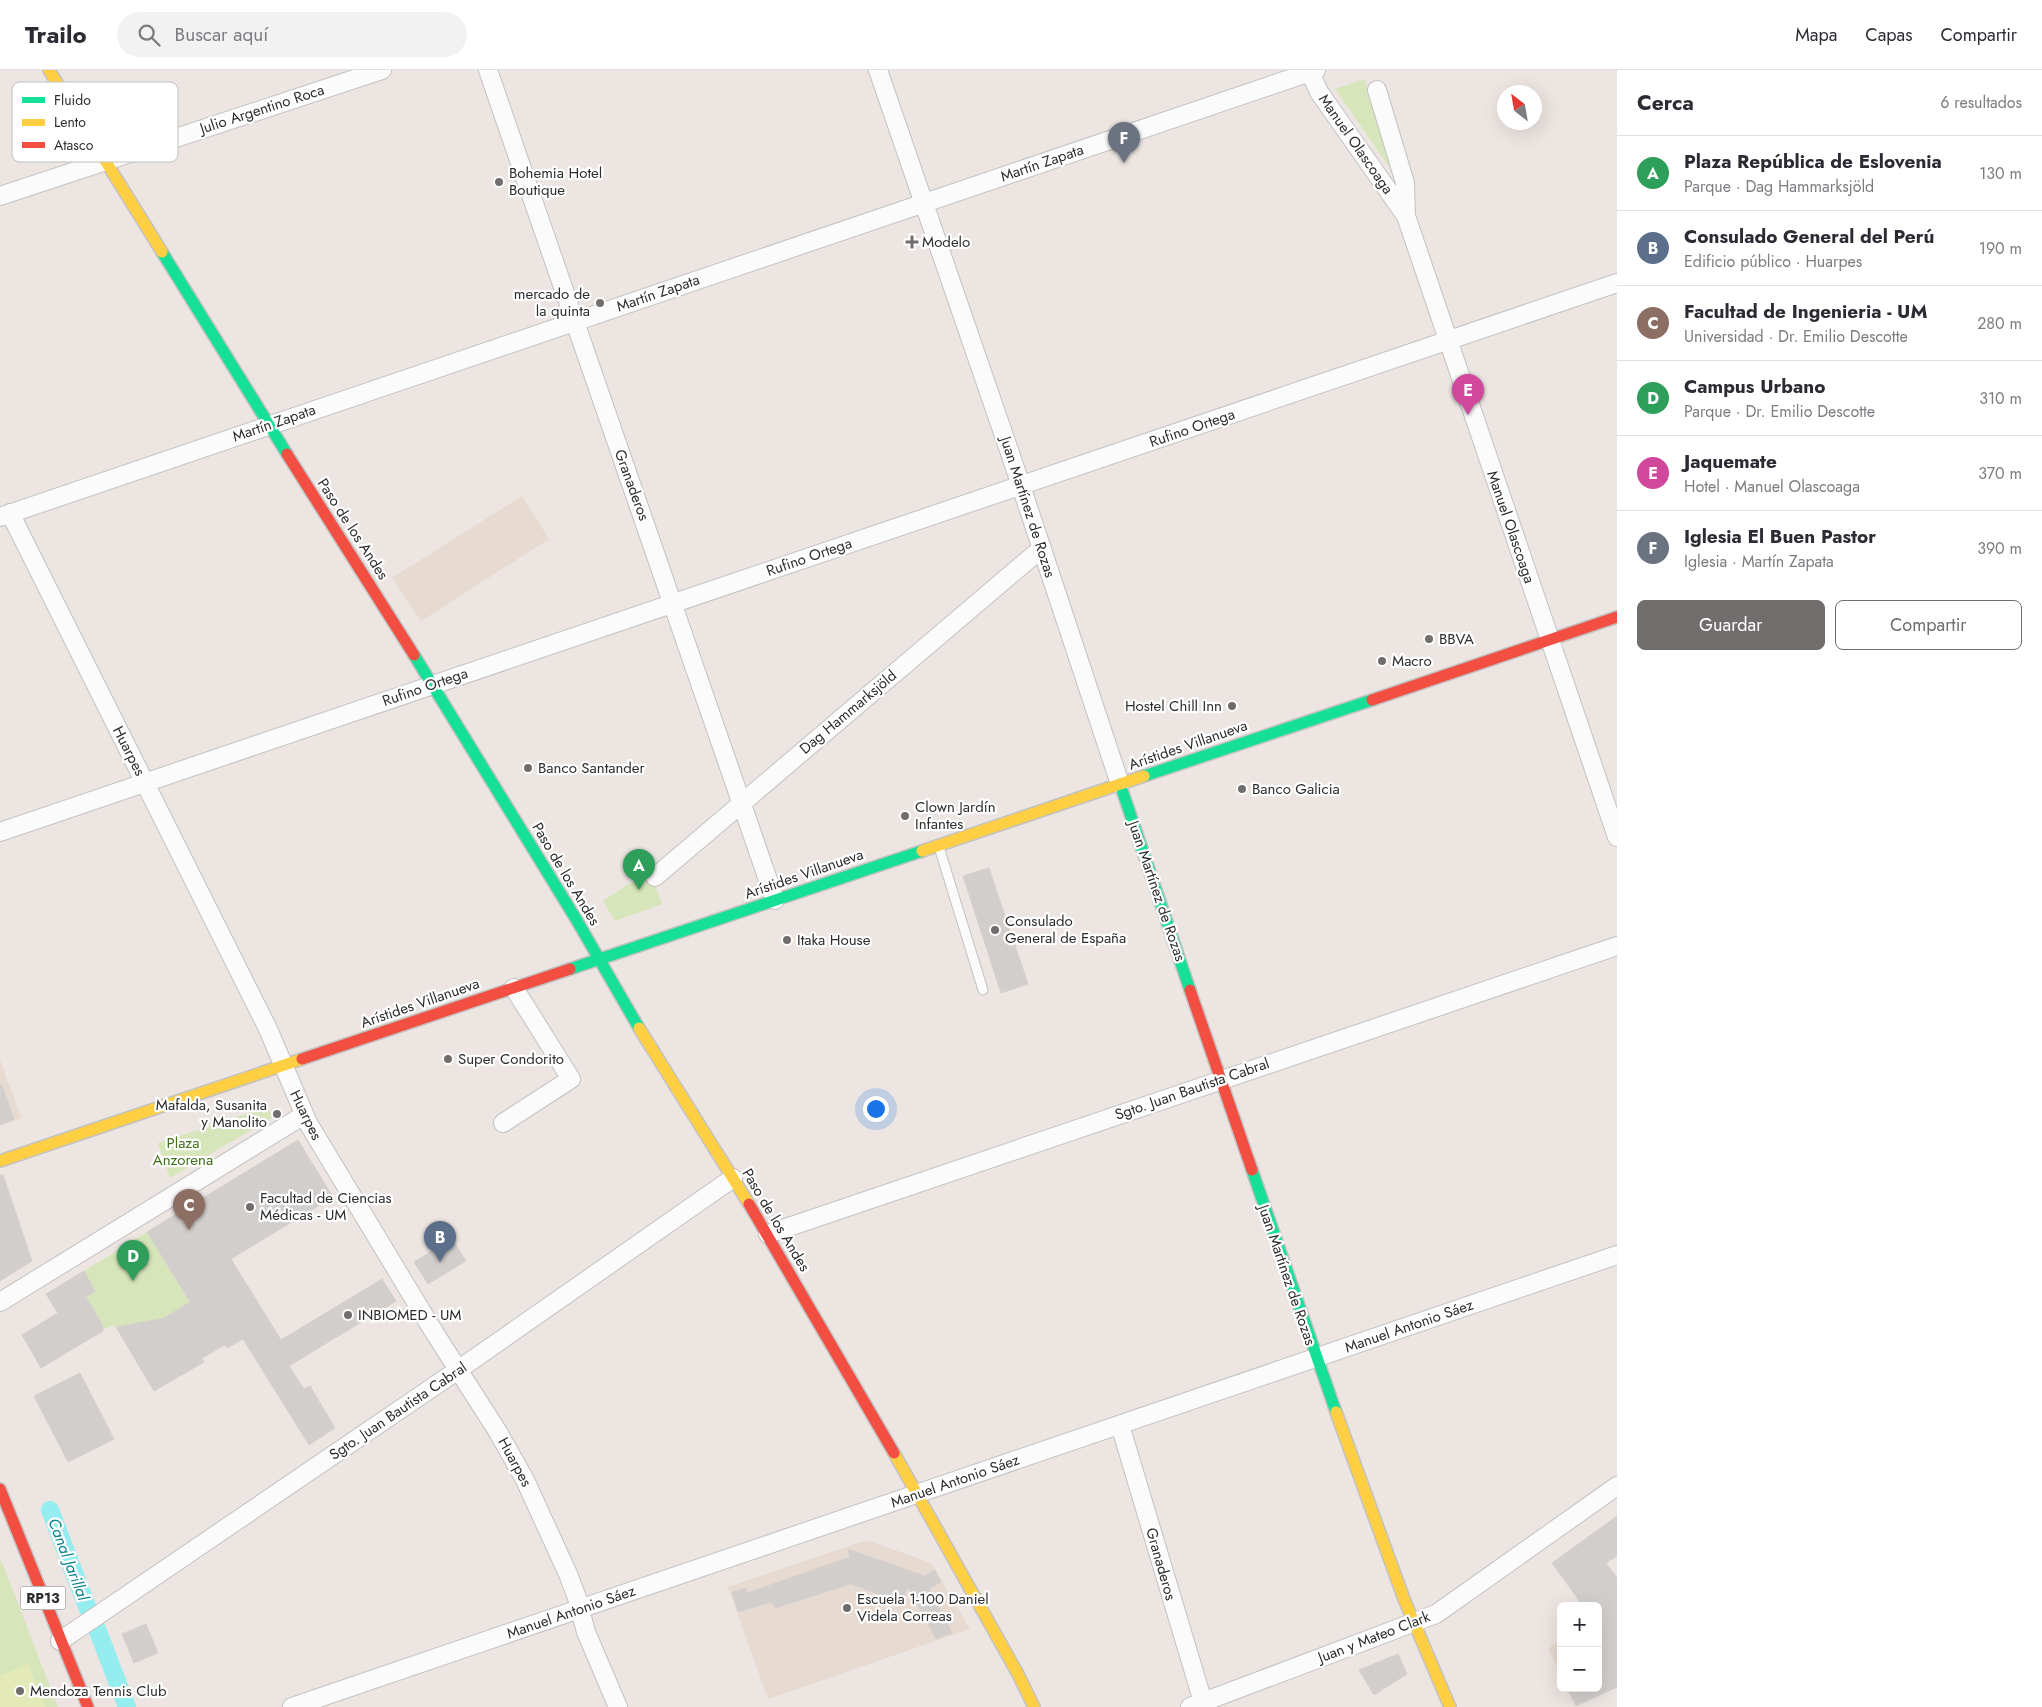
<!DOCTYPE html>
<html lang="es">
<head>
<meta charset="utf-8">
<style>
	:root { --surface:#fff; --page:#f2f2f3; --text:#2b2b33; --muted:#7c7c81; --line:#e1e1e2; --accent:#706d6c }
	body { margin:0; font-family:Jost,sans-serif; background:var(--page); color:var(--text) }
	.controls { position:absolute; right:15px; bottom:15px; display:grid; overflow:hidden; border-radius:8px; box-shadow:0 5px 20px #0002 }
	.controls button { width:45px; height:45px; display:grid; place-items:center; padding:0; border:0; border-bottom:1px solid var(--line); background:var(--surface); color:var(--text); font:25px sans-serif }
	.compass { position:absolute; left:1497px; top:15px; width:45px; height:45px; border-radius:50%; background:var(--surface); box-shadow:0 5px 20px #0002; rotate:329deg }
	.you { position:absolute; left:875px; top:1038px; width:18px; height:18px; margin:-12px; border:4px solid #fff; border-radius:50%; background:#1a73e8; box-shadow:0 0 0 8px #1a73e833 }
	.badge { display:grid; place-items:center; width:32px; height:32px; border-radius:50%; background:var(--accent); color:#fff; font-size:16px; font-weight:700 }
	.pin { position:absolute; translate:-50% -41px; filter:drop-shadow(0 1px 2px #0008) }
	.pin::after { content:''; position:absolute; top:26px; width:18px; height:15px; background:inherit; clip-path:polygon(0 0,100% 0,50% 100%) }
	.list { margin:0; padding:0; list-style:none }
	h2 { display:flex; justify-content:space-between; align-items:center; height:65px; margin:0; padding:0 20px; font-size:21px }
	h2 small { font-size:16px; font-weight:400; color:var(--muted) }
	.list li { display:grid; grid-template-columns:32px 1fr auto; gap:15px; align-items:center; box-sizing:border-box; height:75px; padding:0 20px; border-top:1px solid var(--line) }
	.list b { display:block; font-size:19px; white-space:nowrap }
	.list p { margin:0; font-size:16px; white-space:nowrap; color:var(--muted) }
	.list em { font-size:16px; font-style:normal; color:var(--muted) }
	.actions { display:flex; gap:10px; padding:15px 20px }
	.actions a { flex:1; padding:11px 0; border:1px solid var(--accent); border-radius:8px; text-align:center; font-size:18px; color:var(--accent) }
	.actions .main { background:var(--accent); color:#fff }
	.icon { flex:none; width:28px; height:28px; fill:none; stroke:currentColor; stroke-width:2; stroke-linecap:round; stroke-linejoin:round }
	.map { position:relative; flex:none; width:1617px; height:1637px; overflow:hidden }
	header { display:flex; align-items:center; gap:30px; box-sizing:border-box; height:70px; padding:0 25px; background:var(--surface); border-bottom:1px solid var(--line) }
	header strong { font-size:24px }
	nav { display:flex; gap:28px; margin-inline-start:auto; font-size:18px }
	.search { width:350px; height:45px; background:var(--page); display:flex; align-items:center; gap:12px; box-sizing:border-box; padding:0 18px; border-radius:28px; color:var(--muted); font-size:19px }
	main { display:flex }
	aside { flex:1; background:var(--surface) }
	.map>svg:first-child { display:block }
</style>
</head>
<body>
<header>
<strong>Trailo</strong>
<div class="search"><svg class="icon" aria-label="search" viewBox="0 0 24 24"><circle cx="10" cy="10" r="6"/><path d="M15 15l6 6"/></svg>Buscar aquí</div>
<nav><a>Mapa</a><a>Capas</a><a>Compartir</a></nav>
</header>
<main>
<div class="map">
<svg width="1617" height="1637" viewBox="0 0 1617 1637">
	<rect width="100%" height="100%" fill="#ece5e2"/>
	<!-- education -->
	<path fill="#e7dad0" d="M522 426 549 469 421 551 392 508Z
		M0 990 21 1048 0 1055Z
		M867 1470 931 1493 970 1559 768 1629 728 1517Z
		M1561 1569V1605L1548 1579Z"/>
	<!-- green -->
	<path fill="#d7e6ba" d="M1365 9 1392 101 1335 19Z
		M649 799 662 834 615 851 603 831 638 808Z
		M267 1037 273 1047 170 1108 158 1073Z
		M147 1162 190 1233 125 1272 114 1255 105 1259 86 1227 95 1221 84 1201Z
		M0 1487 58 1637H0Z"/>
	<!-- pitch -->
	<path fill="#e4eab7" d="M28 1594 45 1637H0V1606Z"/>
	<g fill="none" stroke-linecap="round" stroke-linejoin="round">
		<!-- canal -->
		<path stroke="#94edef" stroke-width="18" d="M50 1440 88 1539
			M97 1559 127 1637"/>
	</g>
	<!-- building -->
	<path fill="#d2cecc" stroke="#d6d1ce" d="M989 798 1028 914 1001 923 963 806Z
		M0 1015H2L14 1050 0 1055Z
		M298 1070 333 1127 231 1189 281 1270 382 1209 396 1231 289 1296 304 1319 310 1316 335 1358 309 1375 243 1269 227 1278 225 1275 202 1288 204 1292 154 1321 116 1257 164 1248 190 1232 147 1162Z
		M0 1105H3L32 1191 0 1211Z
		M452 1169 466 1191 428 1214 414 1192Z
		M84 1201 95 1221 86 1227 103 1256V1261L41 1298 22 1265 58 1243 46 1224Z
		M80 1303 114 1369 68 1392 34 1326Z
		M1617 1446V1486L1606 1493 1617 1508V1617L1576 1636 1567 1618H1598V1536H1583L1552 1493Z
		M848 1479 925 1506 935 1500 941 1512 929 1518 952 1563 936 1569 908 1517 902 1533 851 1514 775 1538 772 1532 738 1542 732 1522 746 1518 747 1523 850 1487Z
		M146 1554 158 1583 134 1593 122 1564Z
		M1398 1584 1407 1604 1374 1625 1359 1600Z"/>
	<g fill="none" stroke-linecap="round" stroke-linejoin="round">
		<defs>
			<path id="lane" d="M939 777 983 920"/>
			<path id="street" d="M488 0C583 277 681 553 775 830
				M878 0 1012 389 1120 714
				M1309 0 1319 22 1406 146 1617 767
				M1377 20 1405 113 1406 146
				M0 126 382 0
				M10 443 268 959 308 1053 434 1262 498 1362 525 1410 568 1504 577 1528 586 1562 618 1637
				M0 447 1316 0
				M0 762 1617 213
				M655 807 1042 478
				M503 1053 571 1009 514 918
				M768 1164 1617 876
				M0 1232 304 1045
				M1120 1355 1203 1632
				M60 1571 458 1300 733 1108
				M292 1637 1617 1185
				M1190 1637 1436 1544 1617 1416"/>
			<path id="fast" d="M162 182 287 384
				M414 585 576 849 639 958
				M1144 706 1372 630
				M1120 714 1190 920
				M570 899 922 781
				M1252 1100 1336 1342"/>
			<path id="slow" d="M49 0 162 182
				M922 781 1144 706
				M639 958 749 1134
				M0 1091 302 989
				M1336 1342 1404 1529 1450 1637
				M894 1383 1018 1604 1034 1637"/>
			<path id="jam" d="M287 384 414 585
				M1372 630 1617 547
				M1190 920 1252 1100
				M302 989 570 899
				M749 1134 894 1383
				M0 1419 88 1637"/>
		</defs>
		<!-- lane casing -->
		<use href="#lane" stroke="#c3c2c2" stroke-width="11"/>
		<!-- street casing -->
		<use href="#street" stroke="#c3c2c2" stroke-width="20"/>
		<!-- fast casing -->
		<use href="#fast" stroke="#c3c2c2" stroke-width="14"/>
		<!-- slow casing -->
		<use href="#slow" stroke="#c3c2c2" stroke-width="14"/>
		<!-- jam casing -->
		<use href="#jam" stroke="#c3c2c2" stroke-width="14"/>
		<!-- lane -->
		<use href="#lane" stroke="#fcfbfb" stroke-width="9"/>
		<!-- street -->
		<use href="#street" stroke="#fcfbfb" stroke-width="18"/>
		<!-- fast -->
		<use href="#fast" stroke="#16e098" stroke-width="11"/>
		<!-- slow -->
		<use href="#slow" stroke="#ffcf43" stroke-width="11"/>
		<!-- jam -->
		<use href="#jam" stroke="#f24e42" stroke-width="11"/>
	</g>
	<!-- markers -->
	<g fill="#706d6c" stroke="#fff" stroke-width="2">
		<circle cx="499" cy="112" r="5"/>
		<path d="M909.5 164.5h5v5h5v5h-5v5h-5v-5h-5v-5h5z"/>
		<circle cx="600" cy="233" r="5"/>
		<circle cx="1429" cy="569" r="5"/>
		<circle cx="1382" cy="591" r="5"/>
		<circle cx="1232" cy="636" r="5"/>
		<circle cx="528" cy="698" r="5"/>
		<circle cx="1242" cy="719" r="5"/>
		<circle cx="905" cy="746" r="5"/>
		<circle cx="995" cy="860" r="5"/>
		<circle cx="787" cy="870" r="5"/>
		<circle cx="448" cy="989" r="5"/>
		<circle cx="277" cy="1044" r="5"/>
		<circle cx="250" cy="1137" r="5"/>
		<circle cx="348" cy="1245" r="5"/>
		<circle cx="847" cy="1538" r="5"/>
		<circle cx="20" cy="1621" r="5"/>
	</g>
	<g text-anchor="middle" stroke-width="4.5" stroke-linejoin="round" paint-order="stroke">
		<!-- shield labels -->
		<rect fill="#fff" stroke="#6c6c6c" stroke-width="1" x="20.5" y="1516.5" width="45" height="23" rx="4"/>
		<g font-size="14" font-weight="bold" fill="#2d2d2d">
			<text x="43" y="1533">RP13</text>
		</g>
		<!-- street labels -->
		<g font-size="15" fill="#2d2d2d" stroke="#fff">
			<text transform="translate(262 39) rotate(-18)" y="5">Julio Argentino Roca</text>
			<text transform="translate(1356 74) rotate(55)" y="5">Manuel Olascoaga</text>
			<text transform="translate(1042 93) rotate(-19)" y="5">Martín Zapata</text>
			<text transform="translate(658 223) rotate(-19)" y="5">Martín Zapata</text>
			<text transform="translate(274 353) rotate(-19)" y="5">Martín Zapata</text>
			<text transform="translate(1192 358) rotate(-19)" y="5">Rufino Ortega</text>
			<text transform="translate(632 415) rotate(70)" y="5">Granaderos</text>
			<text transform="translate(1028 437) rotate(72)" y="5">Juan Martínez de Rozas</text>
			<text transform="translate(1511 457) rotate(71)" y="5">Manuel Olascoaga</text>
			<text transform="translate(353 459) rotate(57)" y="5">Paso de los Andes</text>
			<text transform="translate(809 487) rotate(-19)" y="5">Rufino Ortega</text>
			<text transform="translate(425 617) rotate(-19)" y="5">Rufino Ortega</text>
			<text transform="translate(848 642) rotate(-40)" y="5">Dag Hammarksjöld</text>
			<text transform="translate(1188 675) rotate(-19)" y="5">Arístides Villanueva</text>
			<text transform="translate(129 681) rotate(63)" y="5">Huarpes</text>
			<text transform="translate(566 804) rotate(59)" y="5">Paso de los Andes</text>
			<text transform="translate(804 804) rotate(-19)" y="5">Arístides Villanueva</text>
			<text transform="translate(1157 821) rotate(71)" y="5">Juan Martínez de Rozas</text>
			<text transform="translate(420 933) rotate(-19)" y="5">Arístides Villanueva</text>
			<text transform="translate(1192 1019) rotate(-19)" y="5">Sgto. Juan Bautista Cabral</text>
			<text transform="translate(306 1045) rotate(64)" y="5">Huarpes</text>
			<text transform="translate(776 1150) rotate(59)" y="5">Paso de los Andes</text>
			<text transform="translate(1287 1205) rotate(71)" y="5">Juan Martínez de Rozas</text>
			<text transform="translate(1409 1256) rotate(-19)" y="5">Manuel Antonio Sáez</text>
			<text transform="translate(398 1341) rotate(-34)" y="5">Sgto. Juan Bautista Cabral</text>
			<text transform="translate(515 1392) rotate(61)" y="5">Huarpes</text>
			<text transform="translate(955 1411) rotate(-19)" y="5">Manuel Antonio Sáez</text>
			<text transform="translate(1161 1494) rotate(74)" y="5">Granaderos</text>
			<text transform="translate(571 1542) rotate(-19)" y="5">Manuel Antonio Sáez</text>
			<text transform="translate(1374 1567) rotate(-21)" y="5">Juan y Mateo Clark</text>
		</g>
		<!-- poi labels -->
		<g font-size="15" fill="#2d2d2d" stroke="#fff" text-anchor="start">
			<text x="509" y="108">Bohemia Hotel<tspan x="509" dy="17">Boutique</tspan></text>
			<text x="922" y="177">Modelo</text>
			<text x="590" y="229" text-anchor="end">mercado de<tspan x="590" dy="17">la quinta</tspan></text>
			<text x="1439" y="574">BBVA</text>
			<text x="1392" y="596">Macro</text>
			<text x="1222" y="641" text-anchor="end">Hostel Chill Inn</text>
			<text x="538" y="703">Banco Santander</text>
			<text x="1252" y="724">Banco Galicia</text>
			<text x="915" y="742">Clown Jardín<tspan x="915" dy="17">Infantes</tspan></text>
			<text x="1005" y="856">Consulado<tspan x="1005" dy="17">General de España</tspan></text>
			<text x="797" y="875">Itaka House</text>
			<text x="458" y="994">Super Condorito</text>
			<text x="267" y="1040" text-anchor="end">Mafalda, Susanita<tspan x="267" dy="17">y Manolito</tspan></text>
			<text x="260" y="1133">Facultad de Ciencias<tspan x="260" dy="17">Médicas - UM</tspan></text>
			<text x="358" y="1250">INBIOMED - UM</text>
			<text x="857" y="1534">Escuela 1-100 Daniel<tspan x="857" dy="17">Videla Correas</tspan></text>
			<text x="30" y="1626">Mendoza Tennis Club</text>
		</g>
		<!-- park labels -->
		<g font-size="15" fill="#3f6f17" stroke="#fff">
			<text x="183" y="1078">Plaza<tspan x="183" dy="17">Anzorena</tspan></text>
		</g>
		<!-- water labels -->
		<g font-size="16" font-style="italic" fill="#088290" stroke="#fff">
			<text transform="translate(69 1489) rotate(69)" y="6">Canal Jarillal</text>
		</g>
	</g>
	<!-- legend -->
	<rect x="12" y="12" width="166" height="80" rx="8" fill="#fff" stroke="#c0c0c0" stroke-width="1"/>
	<rect x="22" y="27" width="23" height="6" fill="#16e098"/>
	<rect x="22" y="49" width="23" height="7" fill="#ffcf43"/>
	<rect x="22" y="72" width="23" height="6" fill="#f24e42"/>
	<g font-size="14" fill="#2d2d2d">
		<text x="54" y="35">Fluido</text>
		<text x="54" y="57">Lento</text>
		<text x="54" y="80">Atasco</text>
	</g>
</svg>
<div class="controls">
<button>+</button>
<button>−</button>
</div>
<svg class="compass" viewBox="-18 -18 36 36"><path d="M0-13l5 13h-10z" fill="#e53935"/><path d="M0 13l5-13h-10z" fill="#7c7c81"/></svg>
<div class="you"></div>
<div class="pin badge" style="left:639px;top:820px;background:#2e9e5b">A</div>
<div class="pin badge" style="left:440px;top:1192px;background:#5c6f8a">B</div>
<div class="pin badge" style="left:189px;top:1160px;background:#8d6e63">C</div>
<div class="pin badge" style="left:133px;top:1211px;background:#2e9e5b">D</div>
<div class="pin badge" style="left:1468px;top:345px;background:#d1479c">E</div>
<div class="pin badge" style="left:1124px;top:93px;background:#6b7280">F</div>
</div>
<aside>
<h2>Cerca<small>6 resultados</small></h2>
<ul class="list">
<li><span class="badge" style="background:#2e9e5b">A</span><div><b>Plaza República de Eslovenia</b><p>Parque · Dag Hammarksjöld</p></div><em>130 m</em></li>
<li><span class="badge" style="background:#5c6f8a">B</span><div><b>Consulado General del Perú</b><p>Edificio público · Huarpes</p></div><em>190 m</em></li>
<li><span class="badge" style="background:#8d6e63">C</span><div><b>Facultad de Ingenieria - UM</b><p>Universidad · Dr. Emilio Descotte</p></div><em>280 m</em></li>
<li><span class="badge" style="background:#2e9e5b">D</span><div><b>Campus Urbano</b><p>Parque · Dr. Emilio Descotte</p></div><em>310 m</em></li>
<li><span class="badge" style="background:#d1479c">E</span><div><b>Jaquemate</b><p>Hotel · Manuel Olascoaga</p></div><em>370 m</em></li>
<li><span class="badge" style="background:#6b7280">F</span><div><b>Iglesia El Buen Pastor</b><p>Iglesia · Martín Zapata</p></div><em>390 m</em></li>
</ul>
<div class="actions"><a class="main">Guardar</a><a>Compartir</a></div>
</aside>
</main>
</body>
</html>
